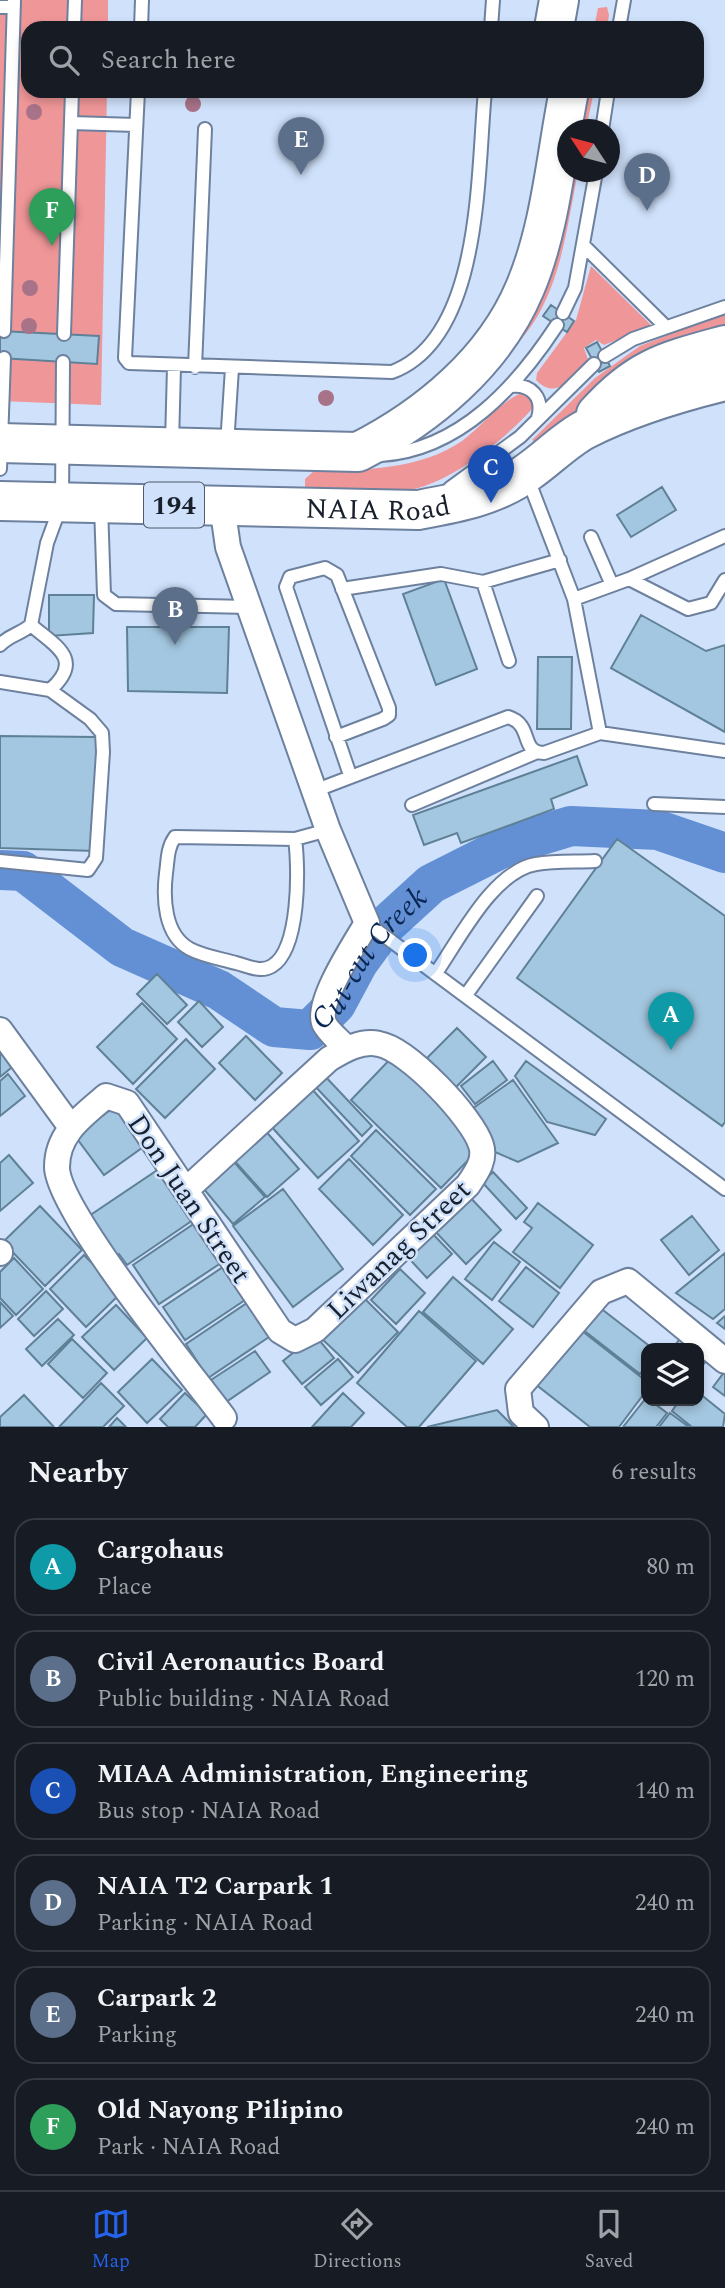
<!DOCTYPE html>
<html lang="en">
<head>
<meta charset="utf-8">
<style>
	:root { --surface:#171b24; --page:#20242c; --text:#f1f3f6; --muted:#9ea1a6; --line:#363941; --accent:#2563eb }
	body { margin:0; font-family:Spectral,serif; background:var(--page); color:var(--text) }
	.controls { position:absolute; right:21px; bottom:21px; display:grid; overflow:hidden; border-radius:14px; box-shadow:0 4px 10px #0003 }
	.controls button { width:63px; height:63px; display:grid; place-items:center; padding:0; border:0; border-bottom:2px solid var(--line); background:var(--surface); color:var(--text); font:35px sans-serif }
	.compass { position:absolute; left:557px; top:119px; width:63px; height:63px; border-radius:50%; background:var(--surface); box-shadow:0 4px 10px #0003; rotate:306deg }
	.you { position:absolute; left:416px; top:956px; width:24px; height:24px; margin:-18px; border:5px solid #fff; border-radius:50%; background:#1a73e8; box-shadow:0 0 0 10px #1a73e833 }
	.badge { display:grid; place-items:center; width:46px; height:46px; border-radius:50%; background:var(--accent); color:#fff; font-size:23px; font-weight:700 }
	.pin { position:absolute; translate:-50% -58px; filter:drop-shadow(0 2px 4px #0008) }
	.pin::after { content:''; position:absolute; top:37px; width:24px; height:21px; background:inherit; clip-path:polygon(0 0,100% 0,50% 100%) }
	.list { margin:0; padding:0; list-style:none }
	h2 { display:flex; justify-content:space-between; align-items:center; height:91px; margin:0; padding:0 28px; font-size:30px }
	h2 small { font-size:23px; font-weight:400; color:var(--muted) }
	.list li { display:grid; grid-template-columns:46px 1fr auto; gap:21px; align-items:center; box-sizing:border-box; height:98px; margin:0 14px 14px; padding:0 14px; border:2px solid var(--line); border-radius:21px }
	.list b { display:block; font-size:26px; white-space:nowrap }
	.list p { margin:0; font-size:23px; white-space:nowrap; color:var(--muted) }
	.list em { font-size:23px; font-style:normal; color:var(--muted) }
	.icon { flex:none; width:38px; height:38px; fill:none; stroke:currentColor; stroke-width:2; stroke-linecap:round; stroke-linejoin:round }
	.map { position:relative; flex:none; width:725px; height:1427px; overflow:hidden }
	.search { position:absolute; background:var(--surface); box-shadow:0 4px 10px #0003; left:21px; right:21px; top:21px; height:77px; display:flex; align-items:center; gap:18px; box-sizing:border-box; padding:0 24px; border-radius:21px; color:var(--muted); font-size:26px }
	.sheet { height:763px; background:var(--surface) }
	nav { display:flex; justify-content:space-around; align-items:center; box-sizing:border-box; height:98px; border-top:2px solid var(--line); background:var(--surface); font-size:19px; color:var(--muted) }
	nav a { display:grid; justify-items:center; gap:4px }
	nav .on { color:var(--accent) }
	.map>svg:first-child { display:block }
</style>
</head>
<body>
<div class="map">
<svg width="725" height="1427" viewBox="0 0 725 1427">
	<rect width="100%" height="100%" fill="#cfe1fb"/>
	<!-- green -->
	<path fill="#ef9698" d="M0 0H108V28H28V91H107L101 405 0 401Z
		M607 7 609 15 607 28H594L598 8Z
		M581 91H594L586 129 573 130Z
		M568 172H578C568 221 562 278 534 322 519 345 499 363 480 383Z
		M591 266 652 326 604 345 596 340 584 348 589 362C572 376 557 402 536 380L537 373 576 320Z
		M725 313V330L602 386 541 446 532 440 595 378 640 346Z
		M521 393 532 400V409C501 443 444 489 396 492 366 494 335 490 305 489V479L314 471C363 470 420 470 462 441 481 427 499 403 521 393Z"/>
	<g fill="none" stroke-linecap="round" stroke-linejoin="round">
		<!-- river -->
		<path stroke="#6390d4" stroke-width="40" id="s1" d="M0 870 23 871 122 947 219 990 274 1027 310 1030 336 1004 358 963 385 926 431 884 508 845 571 826 658 830 725 853"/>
	</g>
	<!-- building -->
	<path fill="#a3c7e0" stroke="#5f8197" stroke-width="2" d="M551 305 574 321 567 332 543 316Z
		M0 331 99 336 97 364 0 358Z
		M597 342 610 366 599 372 586 348Z
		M662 487 676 510 631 537 617 515Z
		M444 579 477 669 436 685 403 594Z
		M49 595H94L93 633 49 636Z
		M641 615 706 651 725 645V732L611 668Z
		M127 627H229L227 693 128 691Z
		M538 657H572L571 729H537Z
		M0 736 97 737 95 851 0 848Z
		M577 756 587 785 551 799 554 809 461 843 457 833 424 845 413 815Z
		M617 839 725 916V1122L722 1126 517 978Z
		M157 974 187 1005 167 1024 137 994Z
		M199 1001 223 1027 202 1047 178 1022Z
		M142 1003 177 1039 133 1084 97 1047Z
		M457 1028 486 1057 456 1087 427 1058Z
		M246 1036 282 1073 255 1100 219 1063Z
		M186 1039 215 1069 165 1118 136 1089Z
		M0 1042 17 1063 0 1077Z
		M397 1052 480 1148 441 1188 351 1100Z
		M493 1061 507 1080 475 1104 461 1086Z
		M526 1061 606 1119 595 1135 547 1122 515 1076Z
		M322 1073 372 1126 362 1136 312 1083Z
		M8 1074 25 1096 0 1116V1081Z
		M513 1080 558 1143 518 1162 495 1152 472 1109Z
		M310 1087 359 1141 318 1178 269 1124Z
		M117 1105 146 1145 104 1175 75 1136Z
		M263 1128 299 1169 267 1197 231 1157Z
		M376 1130 436 1189 410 1215 351 1156Z
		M9 1155 33 1183 0 1211V1163Z
		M349 1159 403 1215 373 1245 319 1189Z
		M234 1162 265 1197 233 1224 203 1188Z
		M159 1169 193 1220 127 1265 119 1254 113 1258 86 1218Z
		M493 1172 527 1208 516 1219 482 1182Z
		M283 1189 343 1269 293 1307 233 1226Z
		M467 1194 501 1230 466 1264 432 1228Z
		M538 1203 593 1245 560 1288 513 1252 532 1228 524 1222Z
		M40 1206 82 1250 45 1286 3 1242Z
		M692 1216 719 1250 689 1275 661 1240Z
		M198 1221 224 1261 159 1304 133 1265Z
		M428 1229 452 1254 427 1278 403 1252Z
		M494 1242 520 1262 492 1300 465 1279Z
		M725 1253V1309L713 1319 676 1293Z
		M84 1255 121 1293 86 1327 50 1289Z
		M14 1258 43 1289 16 1315 0 1298V1272Z
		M223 1267 245 1300 185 1340 163 1307Z
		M526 1267 559 1293 533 1327 499 1301Z
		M400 1269 425 1293 396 1324 371 1300Z
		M453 1277 513 1329 483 1364 423 1312Z
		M46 1291 63 1309 34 1336 18 1319Z
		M361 1295 398 1332 358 1373 320 1337Z
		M0 1302 13 1316 0 1328Z
		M247 1303 269 1337 208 1378 186 1344Z
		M116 1305 147 1338 114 1370 82 1337Z
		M599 1307 652 1348H646V1366L640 1374 582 1329Z
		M419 1311 476 1361 419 1427H407L357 1383Z
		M725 1316V1329L717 1323Z
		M58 1319 74 1335 42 1366 26 1349Z
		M577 1327 646 1381V1391L619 1427H590L534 1383Z
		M685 1332 712 1353 699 1370V1348H673Z
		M315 1335 334 1358 302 1384 283 1361Z
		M72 1339 107 1373 83 1398 48 1364Z
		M255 1351 270 1372 226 1402 211 1380Z
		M152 1359 182 1390 147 1423 118 1392Z
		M338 1359 353 1377 321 1405 305 1387Z
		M725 1371V1396L713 1387Z
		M101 1383 124 1406 103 1427H59Z
		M185 1393 207 1414 195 1427H168L160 1419Z
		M343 1393 364 1413 351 1427H312Z
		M699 1393 725 1414 723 1427H692L672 1411 679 1401H699Z
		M24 1395 54 1427H0V1417Z
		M646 1398V1401H651L667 1413 656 1427H623Z
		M497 1410 514 1427H427Z
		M670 1413 689 1427H659Z
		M117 1418 126 1427H109Z"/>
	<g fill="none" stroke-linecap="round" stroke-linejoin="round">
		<defs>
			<path id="lane" d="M0 7H14
				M74 28 75 0
				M141 28 142 0
				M491 28 493 0
				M619 28 624 0
				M138 91 125 358 129 363 392 372C483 338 477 171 485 91
				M71 123 136 125
				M602 130 608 91
				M583 245 665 326
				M563 313 575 288 596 172
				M4 331 14 0
				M64 334 72 91
				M605 356 633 339 725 307
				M195 367 205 129
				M511 386C531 384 544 397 538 418
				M172 443 174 367
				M227 445 232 368
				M381 455C460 450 517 386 557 325
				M0 469 4 358
				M528 479 574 599 600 733 725 751
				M450 488 520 437 594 364
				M101 506 104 595 116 604 249 607
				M591 537 612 585
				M629 579 688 609 711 603 725 580
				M483 582 509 661
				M342 589 441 574 483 582 560 560
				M574 599 629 579 725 536
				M31 625C55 646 85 659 50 690
				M0 645C9 635 21 634 31 625L47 543 62 502 63 362
				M0 682 50 690 90 719 102 733 103 752 96 858 88 870 0 861
				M336 737 383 719 389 715V708L337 575 325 568 290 577 286 587 350 775
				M314 791 508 717C534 725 519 752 544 753L600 733
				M654 804 725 807
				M412 805 535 753
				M295 839C299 868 300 949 272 966 260 973 248 966 236 963 222 959 203 956 190 949 164 935 163 898 166 873 168 860 167 848 175 837L295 839 328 830
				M367 923 725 1189
				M436 973C459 940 493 871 536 864 555 861 575 862 595 861
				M466 995 537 896"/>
			<path id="street" d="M222 505 228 547 328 830 367 923C356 942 316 1002 324 1023 328 1032 340 1041 346 1048
				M0 1030 70 1126
				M186 1190 329 1059C344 1050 361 1040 379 1044 408 1049 473 1118 481 1145 486 1160 476 1173 468 1185L315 1330 295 1340 280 1331 127 1103 106 1096C83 1116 57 1133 57 1167 57 1210 192 1375 224 1418
				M0 1252V1253
				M536 1427 521 1413 518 1389 601 1292 628 1281 725 1361"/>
			<g id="primary">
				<path d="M554 28 559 0"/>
				<path d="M596 414C638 367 667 361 725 345"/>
				<path d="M0 443 358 452C427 417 494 362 525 288 551 227 556 155 569 91"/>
				<path id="s2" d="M0 501 418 510C456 503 496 496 528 472 547 459 564 441 584 430 629 407 676 393 725 381"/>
			</g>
		</defs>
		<!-- lane casing -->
		<use href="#lane" stroke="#6d819f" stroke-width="16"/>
		<!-- street casing -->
		<use href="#street" stroke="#6d819f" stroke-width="28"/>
		<!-- primary casing -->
		<use href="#primary" stroke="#6d819f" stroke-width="42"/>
		<!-- lane -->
		<use href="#lane" stroke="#fff" stroke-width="12"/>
		<!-- street -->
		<use href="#street" stroke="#fff" stroke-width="24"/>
		<!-- primary -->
		<use href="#primary" stroke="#fff" stroke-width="38"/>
	</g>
	<!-- trees -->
	<g fill="#a87389">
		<circle cx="193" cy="104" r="8"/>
		<circle cx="34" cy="112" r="8"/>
		<circle cx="30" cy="288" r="8"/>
		<circle cx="29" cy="326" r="8"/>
		<circle cx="326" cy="398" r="8"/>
	</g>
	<g text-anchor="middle" stroke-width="5" stroke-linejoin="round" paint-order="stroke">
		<!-- shield labels -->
		<rect fill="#cfe1fb" stroke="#4f5a6a" stroke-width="2" x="144" y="482.5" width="60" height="45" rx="5"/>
		<g font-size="26" font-weight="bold" fill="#18202c">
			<text x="174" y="514">194</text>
		</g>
		<!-- street labels -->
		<g font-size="28" fill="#18202c" stroke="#cfe1fb">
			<text dy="10" stroke="none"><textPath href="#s2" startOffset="378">NAIA Road</textPath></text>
			<text transform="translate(190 1198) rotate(56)" y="10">Don Juan Street</text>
			<text transform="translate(398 1249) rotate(-44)" y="10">Liwanag Street</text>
		</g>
		<!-- water labels -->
		<g font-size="30" font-style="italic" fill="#0a2853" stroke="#cfe1fb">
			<text dy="10" stroke="none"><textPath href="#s1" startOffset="450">Cut-cut Creek</textPath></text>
		</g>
	</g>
</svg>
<div class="controls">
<button><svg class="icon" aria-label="layers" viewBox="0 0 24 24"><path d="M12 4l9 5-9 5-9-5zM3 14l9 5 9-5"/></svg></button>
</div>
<svg class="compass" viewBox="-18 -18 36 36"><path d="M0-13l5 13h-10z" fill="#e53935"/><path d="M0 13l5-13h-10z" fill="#9ea1a6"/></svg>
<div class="you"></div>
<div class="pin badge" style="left:671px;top:1050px;background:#0f9aa8">A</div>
<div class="pin badge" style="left:175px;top:645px;background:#5c6f8a">B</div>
<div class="pin badge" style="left:491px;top:503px;background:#1a4fb4">C</div>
<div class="pin badge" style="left:647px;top:211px;background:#5c6f8a">D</div>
<div class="pin badge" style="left:301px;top:175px;background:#5c6f8a">E</div>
<div class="pin badge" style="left:52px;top:246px;background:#2e9e5b">F</div>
<div class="search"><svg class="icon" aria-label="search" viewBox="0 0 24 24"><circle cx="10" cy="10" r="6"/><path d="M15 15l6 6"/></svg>Search here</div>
</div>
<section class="sheet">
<h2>Nearby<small>6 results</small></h2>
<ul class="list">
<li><span class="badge" style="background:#0f9aa8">A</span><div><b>Cargohaus</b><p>Place</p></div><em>80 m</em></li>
<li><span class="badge" style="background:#5c6f8a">B</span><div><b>Civil Aeronautics Board</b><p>Public building · NAIA Road</p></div><em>120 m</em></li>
<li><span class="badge" style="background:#1a4fb4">C</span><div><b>MIAA Administration, Engineering</b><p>Bus stop · NAIA Road</p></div><em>140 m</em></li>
<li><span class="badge" style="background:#5c6f8a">D</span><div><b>NAIA T2 Carpark 1</b><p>Parking · NAIA Road</p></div><em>240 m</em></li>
<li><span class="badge" style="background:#5c6f8a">E</span><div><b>Carpark 2</b><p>Parking</p></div><em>240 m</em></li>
<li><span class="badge" style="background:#2e9e5b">F</span><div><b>Old Nayong Pilipino</b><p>Park · NAIA Road</p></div><em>240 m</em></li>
</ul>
</section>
<nav>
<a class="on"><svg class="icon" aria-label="map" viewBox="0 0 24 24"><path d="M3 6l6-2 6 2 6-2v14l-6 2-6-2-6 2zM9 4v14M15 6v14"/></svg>Map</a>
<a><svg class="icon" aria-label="directions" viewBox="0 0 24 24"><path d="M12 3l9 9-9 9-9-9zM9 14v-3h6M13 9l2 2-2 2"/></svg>Directions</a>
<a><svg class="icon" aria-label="saved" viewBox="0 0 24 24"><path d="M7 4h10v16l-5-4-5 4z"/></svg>Saved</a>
</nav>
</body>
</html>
